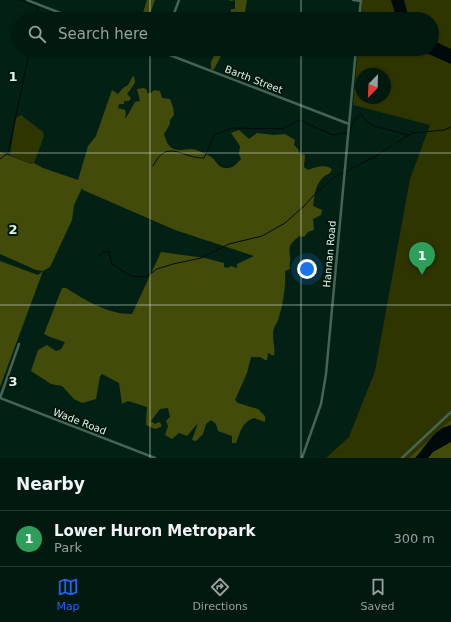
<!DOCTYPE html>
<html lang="en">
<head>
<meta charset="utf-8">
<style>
	:root { --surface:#02190f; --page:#0c2218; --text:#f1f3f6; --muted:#96a09e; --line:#23382f; --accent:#2563eb }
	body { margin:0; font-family:"DejaVu Sans",sans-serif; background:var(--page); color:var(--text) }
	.compass { position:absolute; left:355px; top:68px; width:36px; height:36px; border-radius:50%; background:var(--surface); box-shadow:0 1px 3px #0004; rotate:203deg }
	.you { position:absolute; left:307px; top:269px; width:14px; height:14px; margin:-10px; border:3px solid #fff; border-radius:50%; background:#1a73e8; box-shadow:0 0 0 6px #1a73e833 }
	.badge { display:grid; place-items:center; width:26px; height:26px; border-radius:50%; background:var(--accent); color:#fff; font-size:13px; font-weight:700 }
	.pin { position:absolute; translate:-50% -33px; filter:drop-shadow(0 1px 2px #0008) }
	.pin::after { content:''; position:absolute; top:21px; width:14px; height:12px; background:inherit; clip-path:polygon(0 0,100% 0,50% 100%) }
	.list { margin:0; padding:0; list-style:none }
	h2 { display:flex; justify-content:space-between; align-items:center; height:52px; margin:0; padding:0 16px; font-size:17px }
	h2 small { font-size:13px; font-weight:400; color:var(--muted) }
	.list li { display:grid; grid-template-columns:26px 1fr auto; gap:12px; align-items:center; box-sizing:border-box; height:56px; padding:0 16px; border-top:1px solid var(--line) }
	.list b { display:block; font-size:15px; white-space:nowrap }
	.list p { margin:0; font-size:13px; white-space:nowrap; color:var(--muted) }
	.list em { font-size:13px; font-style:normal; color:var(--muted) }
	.icon { flex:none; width:22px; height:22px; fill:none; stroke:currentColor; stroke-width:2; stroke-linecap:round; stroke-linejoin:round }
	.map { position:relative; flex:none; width:451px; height:458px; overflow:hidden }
	.search { position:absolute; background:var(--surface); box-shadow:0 1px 3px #0004; left:12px; right:12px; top:12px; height:44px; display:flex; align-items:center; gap:10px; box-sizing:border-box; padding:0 14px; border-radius:22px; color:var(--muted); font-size:15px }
	.sheet { height:108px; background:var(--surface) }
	nav { display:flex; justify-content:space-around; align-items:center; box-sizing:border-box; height:56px; border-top:1px solid var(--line); background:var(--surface); font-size:11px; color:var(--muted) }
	nav a { display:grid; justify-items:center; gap:2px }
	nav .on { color:var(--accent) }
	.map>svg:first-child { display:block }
</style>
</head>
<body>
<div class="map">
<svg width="451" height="458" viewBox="0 0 451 458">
	<rect width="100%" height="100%" fill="#022114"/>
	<!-- green -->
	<path fill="#2f3501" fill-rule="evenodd" d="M362 0H451V458H326L349 437 375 371 410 179 430 125 353 105 358 49H432V19H361ZM361 74H385V98H361Z
		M21 115 43 132 44 136 34 163 31 164 11 156 10 154 16 118Z"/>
	<!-- forest -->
	<path fill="#434b0a" d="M147 0H155L148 19H141Z
		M229 0H247L245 12 242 19H228L231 14V9H235V0L230 1Z
		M217 49H222L221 53 222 54 214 69 212 70 211 68V62Z
		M133 76H134L135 83 127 94 131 98 129 101H124V104H119L118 108 125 110 126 114 125 117 126 118 135 102 140 101 137 89 144 88 147 90V93H151L154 90 160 91 162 98 170 99 173 107 174 115 170 120V124L164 134C166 140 167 146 174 149 183 152 189 147 199 151 203 153 208 155 211 157 217 161 217 167 225 168 233 169 236 164 241 159L239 154 240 146 231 133 239 130 249 139 257 133 274 135 285 134 295 140 294 145 298 149 299 153 305 155 304 167 308 170C316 167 324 164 332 169L330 173C316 179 315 192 313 206L322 210 321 215 313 219 314 230 308 232 304 237 299 236C291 244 288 245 290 256 291 261 289 263 290 269L285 271C286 287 283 305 278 320 277 323 275 326 274 328 271 337 276 347 274 356L268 353 267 360H265L260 357H251L247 373 235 400 238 403 258 409 265 416V422L254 418C243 421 240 432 236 443H232V436L218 431 216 424 211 420 206 424 203 434 196 441 192 440 198 423 187 436 179 433 172 439 165 435 168 426 166 421 170 417 168 408 160 409 151 421 155 424 159 422 161 424V427L155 429 146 425 147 407 128 401 122 404 119 383 102 374 100 376 96 399 82 403 74 399 62 386 51 384 31 371 38 350 47 345 56 351 61 349 65 342 50 337 44 334 62 288H66C85 300 107 314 132 314L161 252 205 258 224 263V267L228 268 231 266 237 268V264L254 256 175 230 83 190 82 188 74 205 72 220 50 267 43 271 0 387V261L38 275 43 271 36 270 0 254V152L31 164 34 163 43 168 78 180 88 146 96 136 112 90 118 94 123 88 128 85Z
		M451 420V458H409Z"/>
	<!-- water -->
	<path fill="#00090b" d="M391 0H404L409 19H397Z
		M432 40 451 49V64L417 49H432Z
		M451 425V442L433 452 428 458H415C427 446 433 429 451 425Z"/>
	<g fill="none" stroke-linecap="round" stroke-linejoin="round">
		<!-- stream -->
		<path stroke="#00090b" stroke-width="1" d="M20 0 38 7 36 19
			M351 132C350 126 355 117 361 114L366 121 374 126 409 135
			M396 143 412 133 444 130 451 127
			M0 159 8 153 30 49
			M153 166C167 137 183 159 204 158L214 135 232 128 283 129 293 123 300 120 332 135 347 133
			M347 171 378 155 392 145
			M98 257 104 252H109L112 264 121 270 131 276 146 277 157 269 173 264 201 258 229 244 262 236 285 223 304 206 317 192 336 176 343 173"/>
		<!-- minor -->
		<path stroke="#446454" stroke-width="2.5" d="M27 0 76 19
			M353 0 361 1
			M172 19 179 0
			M359 19 361 0
			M154 49 349 124
			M0 398 155 458
			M0 398 19 344
			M302 458 321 404 326 374 356 49
			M402 458 451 412"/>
	</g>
	<!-- grid -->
	<path fill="none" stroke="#e2f4ea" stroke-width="1" stroke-opacity="0.55" d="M150 0V19M301 0V19M150 49V458M301 49V458M0 153H451M0 305H451"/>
	<g text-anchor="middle" stroke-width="4" stroke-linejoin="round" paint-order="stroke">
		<!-- street labels -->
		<g font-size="10" fill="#e2f4ea" stroke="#00180b">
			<text transform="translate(254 79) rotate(21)" y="4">Barth Street</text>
			<text transform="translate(329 254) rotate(-85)" y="4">Hannan Road</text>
			<text transform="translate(80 421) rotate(21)" y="4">Wade Road</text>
		</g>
	</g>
	<g font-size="13" text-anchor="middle" font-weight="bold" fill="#e2f4ea" stroke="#00180b" stroke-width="4" stroke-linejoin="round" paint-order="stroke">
		<text x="13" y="81">1</text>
		<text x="13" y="234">2</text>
		<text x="13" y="386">3</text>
	</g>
</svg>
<svg class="compass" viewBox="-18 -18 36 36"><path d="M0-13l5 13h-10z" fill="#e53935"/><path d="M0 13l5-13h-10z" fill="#96a09e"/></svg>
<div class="you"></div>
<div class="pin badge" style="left:422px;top:275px;background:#2e9e5b">1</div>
<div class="search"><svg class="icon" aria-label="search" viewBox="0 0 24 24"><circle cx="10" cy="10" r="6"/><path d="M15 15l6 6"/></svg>Search here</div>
</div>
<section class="sheet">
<h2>Nearby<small></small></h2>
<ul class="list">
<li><span class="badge" style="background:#2e9e5b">1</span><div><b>Lower Huron Metropark</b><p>Park</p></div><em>300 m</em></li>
</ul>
</section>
<nav>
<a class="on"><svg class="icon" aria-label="map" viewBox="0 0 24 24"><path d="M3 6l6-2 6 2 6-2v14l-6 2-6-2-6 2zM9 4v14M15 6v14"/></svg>Map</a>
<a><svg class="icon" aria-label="directions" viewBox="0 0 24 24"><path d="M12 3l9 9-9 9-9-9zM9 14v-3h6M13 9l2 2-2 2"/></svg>Directions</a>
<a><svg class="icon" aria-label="saved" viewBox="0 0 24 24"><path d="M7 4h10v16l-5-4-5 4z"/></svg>Saved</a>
</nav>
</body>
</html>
